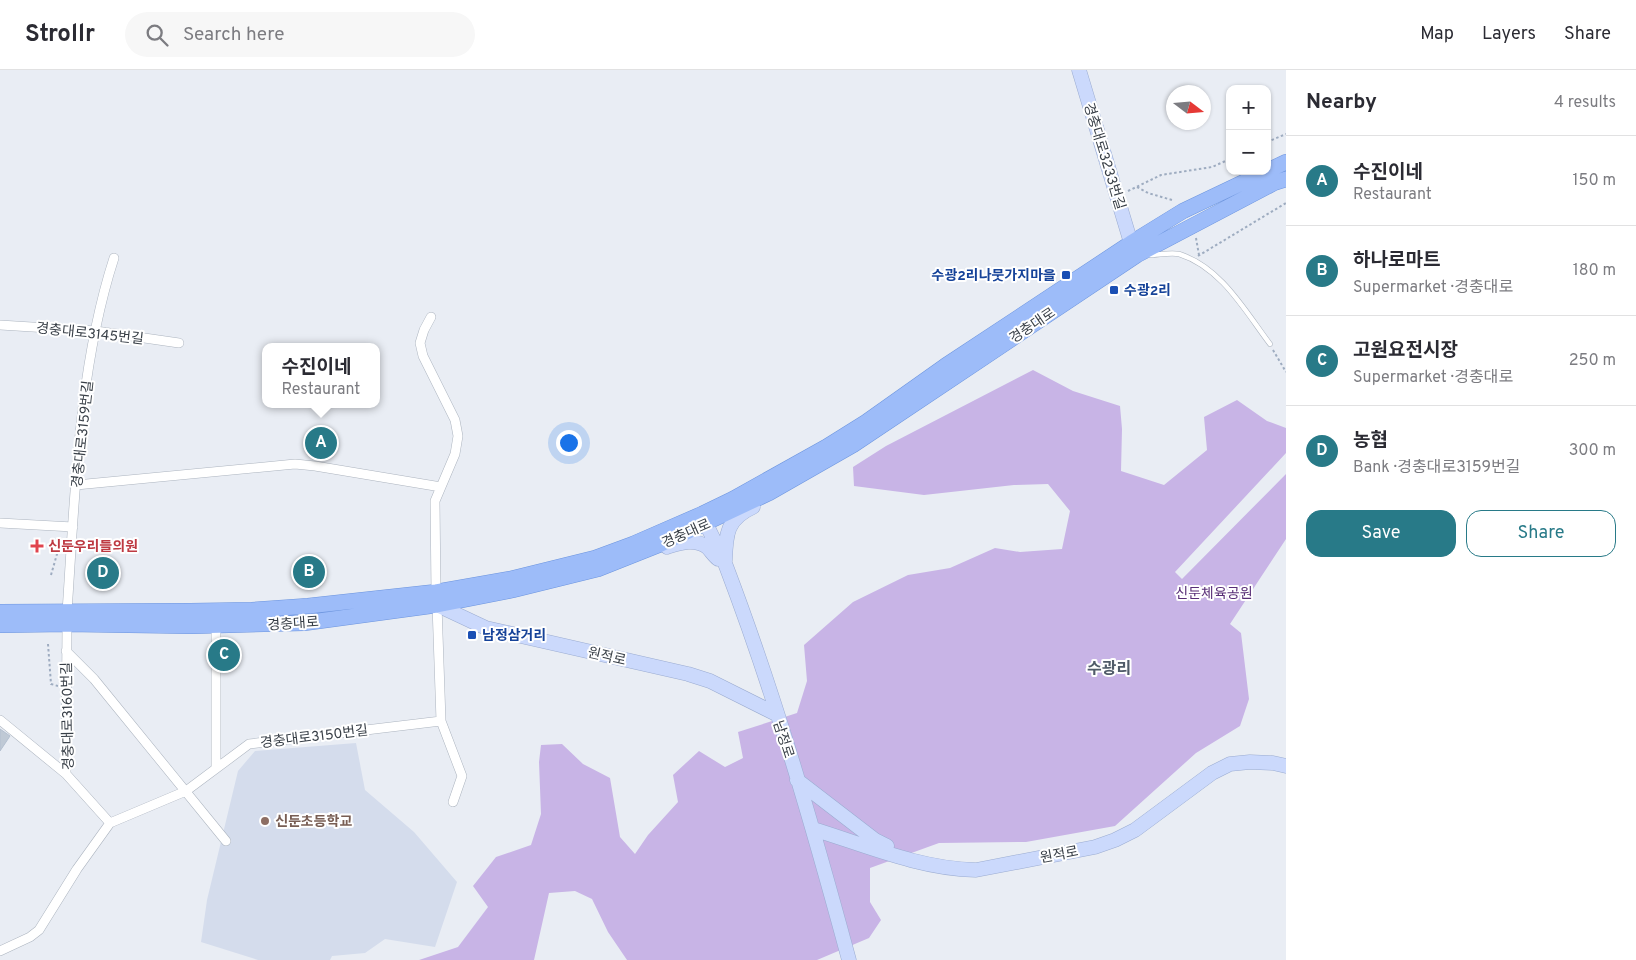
<!DOCTYPE html>
<html lang="en">
<head>
<meta charset="utf-8">
<style>
	:root { --surface:#fff; --page:#f7f7f7; --text:#2b2b33; --muted:#7c7c81; --line:#e1e1e2; --accent:#287a88 }
	body { margin:0; font-family:Overpass,"Noto Sans KR",sans-serif; background:var(--page); color:var(--text) }
	.controls { position:absolute; right:15px; top:15px; display:grid; overflow:hidden; border-radius:10px; box-shadow:0 1px 4px #0004 }
	.controls button { width:45px; height:45px; display:grid; place-items:center; padding:0; border:0; border-bottom:1px solid var(--line); background:var(--surface); color:var(--text); font:25px sans-serif }
	.compass { position:absolute; left:1166px; top:15px; width:45px; height:45px; border-radius:50%; background:var(--surface); box-shadow:0 1px 4px #0004; rotate:106deg }
	.you { position:absolute; left:568px; top:372px; width:18px; height:18px; margin:-12px; border:4px solid #fff; border-radius:50%; background:#1a73e8; box-shadow:0 0 0 8px #1a73e833 }
	.badge { display:grid; place-items:center; width:32px; height:32px; border-radius:50%; background:var(--accent); color:#fff; font-size:16px; font-weight:700 }
	.pin { position:absolute; translate:-50% -50%; border:2px solid #fff; box-shadow:0 1px 5px #0006 }
	.popup { position:absolute; left:262px; top:273px; width:118px; height:65px; box-sizing:border-box; display:grid; place-content:center; border-radius:10px; background:var(--surface); filter:drop-shadow(0 1px 4px #0005); font-size:16px; white-space:nowrap; color:var(--muted) }
	.popup b { font-size:19px; color:var(--text) }
	.popup::after { content:''; position:absolute; left:50%; top:100%; margin-left:-10px; border:10px solid transparent; border-top-color:var(--surface) }
	.list { margin:0; padding:0; list-style:none }
	h2 { display:flex; justify-content:space-between; align-items:center; height:65px; margin:0; padding:0 20px; font-size:21px }
	h2 small { font-size:16px; font-weight:400; color:var(--muted) }
	.list li { display:grid; grid-template-columns:32px 1fr auto; gap:15px; align-items:center; box-sizing:border-box; height:90px; padding:0 20px; border-top:1px solid var(--line) }
	.list b { display:block; font-size:19px; white-space:nowrap }
	.list p { margin:0; font-size:16px; white-space:nowrap; color:var(--muted) }
	.list em { font-size:16px; font-style:normal; color:var(--muted) }
	.actions { display:flex; gap:10px; padding:15px 20px }
	.actions a { flex:1; padding:11px 0; border:1px solid var(--accent); border-radius:15px; text-align:center; font-size:18px; color:var(--accent) }
	.actions .main { background:var(--accent); color:#fff }
	.icon { flex:none; width:28px; height:28px; fill:none; stroke:currentColor; stroke-width:2; stroke-linecap:round; stroke-linejoin:round }
	.map { position:relative; flex:none; width:1286px; height:890px; overflow:hidden }
	header { display:flex; align-items:center; gap:30px; box-sizing:border-box; height:70px; padding:0 25px; background:var(--surface); border-bottom:1px solid var(--line) }
	header strong { font-size:24px }
	nav { display:flex; gap:28px; margin-inline-start:auto; font-size:18px }
	.search { width:350px; height:45px; background:var(--page); display:flex; align-items:center; gap:12px; box-sizing:border-box; padding:0 18px; border-radius:28px; color:var(--muted); font-size:19px }
	main { display:flex }
	aside { flex:1; background:var(--surface) }
	.map>svg:first-child { display:block }
</style>
</head>
<body>
<header>
<strong>Strollr</strong>
<div class="search"><svg class="icon" aria-label="search" viewBox="0 0 24 24"><circle cx="10" cy="10" r="6"/><path d="M15 15l6 6"/></svg>Search here</div>
<nav><a>Map</a><a>Layers</a><a>Share</a></nav>
</header>
<main>
<div class="map">
<svg width="1286" height="890" viewBox="0 0 1286 890">
	<rect width="100%" height="100%" fill="#e9edf4"/>
	<!-- education -->
	<path fill="#d4dcec" d="M356 673 365 720 414 762 457 812 435 877 385 869 365 883 332 886 330 890H258L201 872 207 830 238 701 255 681Z"/>
	<!-- green -->
	<path fill="#c8b4e6" d="M1033 300 1073 321 1120 336 1122 359 1121 401 1164 415 1207 380 1204 347 1237 330 1267 351 1286 358V383L1175 502 1182 509 1286 404V469L1230 554 1241 563 1249 629 1240 656 1196 683 1115 756 1026 772 939 773 870 798V832L881 850 869 868 817 890H627L608 862 592 829 575 821 549 823 534 890H419L458 877 488 837 473 816 496 787 531 775 541 744 539 692 541 675 562 674 583 694 610 708 620 767 635 784 648 765 678 732 673 705 699 681 725 697 743 688 738 662 797 643 807 611 804 575 853 532 908 505 950 498 995 478 1020 482 1062 479 1070 441 1048 414 1014 415 924 425 854 416 853 397 886 376Z"/>
	<!-- building -->
	<path fill="#bfc9d5" stroke="#b3bfcf" d="M0 659 10 666 0 681Z"/>
	<g fill="none" stroke-linecap="round" stroke-linejoin="round">
		<defs>
			<path id="lane" d="M1148 185C1158 185 1171 182 1179 184 1221 197 1245 241 1270 274"/>
			<path id="street" d="M431 247 424 260 420 273 423 286 455 350 458 366 455 384 435 431 436 522
				M0 255 96 261 179 273
				M76 415 295 394 315 396 441 417
				M0 453 73 457
				M437 535 441 651 462 706 453 732
				M67 542C75 426 78 299 114 188
				M67 554 66 704 110 753
				M66 581 94 609 226 771
				M0 650 66 704
				M216 698V556
				M0 881 30 867 39 860 77 799 110 753 186 721 249 674 441 651"/>
			<path id="secondary" d="M1079 0 1131 173 1136 183
				M702 444C709 462 719 478 726 496 775 625 813 757 849 890
				M667 477C680 473 695 468 707 477 711 481 714 486 718 489
				M725 491C726 465 726 449 753 437
				M436 530 437 535 486 558 688 604 710 611 776 644
				M797 710 875 770 887 776
				M813 759C865 775 920 799 976 800L1095 777 1115 770 1135 760 1212 703 1230 694 1250 692 1273 693 1286 696"/>
			<path id="primary" d="M1267 101 1286 92
				M0 542 190 541 252 540 308 536 436 522 510 509 595 488 633 474 702 444 733 429 826 377 866 352 945 296 1131 173 1183 141 1267 101
				M0 555 67 554 192 556 304 553 437 535 513 520 598 499 661 474 769 423 853 375 1137 185 1274 113 1286 109"/>
		</defs>
		<!-- lane casing -->
		<use href="#lane" stroke="#acb4bf" stroke-width="5.5"/>
		<!-- street casing -->
		<use href="#street" stroke="#acb4bf" stroke-width="10"/>
		<!-- secondary casing -->
		<use href="#secondary" stroke="#9bacd1" stroke-width="15"/>
		<!-- primary casing -->
		<use href="#primary" stroke="#6d95de" stroke-width="16"/>
		<!-- path -->
		<path stroke="#9eacc0" stroke-width="2" stroke-dasharray="2.5 2.5" stroke-linecap="butt" d="M1267 72 1286 64
			M1137 117 1148 123 1172 130
			M1128 121 1161 105 1212 97 1230 89
			M1196 168 1199 185
			M1198 186 1286 133
			M1273 280 1286 302
			M51 505 59 477H62
			M48 574 51 614 58 616"/>
		<!-- lane -->
		<use href="#lane" stroke="#fff" stroke-width="4.5"/>
		<!-- street -->
		<use href="#street" stroke="#fff" stroke-width="9"/>
		<!-- secondary -->
		<use href="#secondary" stroke="#cbd9fc" stroke-width="14"/>
		<!-- primary -->
		<use href="#primary" stroke="#9dbcf9" stroke-width="15"/>
	</g>
	<!-- markers -->
	<g fill="#1a4fb4" stroke="#fff" stroke-width="2">
		<rect x="1061" y="200" width="10" height="10" rx="2.5"/>
		<rect x="1109" y="215" width="10" height="10" rx="2.5"/>
		<rect x="467" y="560" width="10" height="10" rx="2.5"/>
	</g>
	<path fill="#e0444e" stroke="#fff" stroke-width="2" d="M34.5 468.5h5v5h5v5h-5v5h-5v-5h-5v-5h5z"/>
	<circle fill="#8d6e63" stroke="#fff" stroke-width="2" cx="265" cy="751" r="5"/>
	<g text-anchor="middle" stroke-width="4" stroke-linejoin="round" paint-order="stroke">
		<!-- street labels -->
		<g font-size="14" fill="#383f47" stroke="#fff">
			<text transform="translate(1105 86) rotate(73)" y="5">경충대로3233번길</text>
			<text transform="translate(1032 255) rotate(-34)" y="5">경충대로</text>
			<text transform="translate(90 263) rotate(6)" y="5">경충대로3145번길</text>
			<text transform="translate(82 364) rotate(-84)" y="5">경충대로3159번길</text>
			<text transform="translate(686 463) rotate(-24)" y="5">경충대로</text>
			<text transform="translate(293 553) rotate(-4)" y="5">경충대로</text>
			<text transform="translate(607 586) rotate(13)" y="5">원적로</text>
			<text transform="translate(67 646) rotate(-91)" y="5">경충대로3160번길</text>
			<text transform="translate(314 666) rotate(-7)" y="5">경충대로3150번길</text>
			<text transform="translate(784 669) rotate(72)" y="5">남정로</text>
			<text transform="translate(1059 784) rotate(-11)" y="5">원적로</text>
		</g>
		<!-- transit labels -->
		<g font-size="14" font-weight="bold" fill="#164399" stroke="#fff" text-anchor="start">
			<text x="1056" y="210" text-anchor="end">수광2리나뭇가지마을</text>
			<text x="1124" y="225">수광2리</text>
			<text x="482" y="570">남정삼거리</text>
		</g>
		<!-- health labels -->
		<g font-size="14" font-weight="bold" fill="#be3a42" stroke="#fff" text-anchor="start">
			<text x="48" y="481">신둔우리들의원</text>
		</g>
		<!-- park labels -->
		<g font-size="14" fill="#572d76" stroke="#fff">
			<text x="1214" y="528">신둔체육공원</text>
		</g>
		<!-- education labels -->
		<g font-size="14" font-weight="bold" fill="#785e54" stroke="#fff" text-anchor="start">
			<text x="275" y="756">신둔초등학교</text>
		</g>
		<!-- quarter labels -->
		<g font-size="16" font-weight="bold" fill="#505b69" stroke="#fff">
			<text x="1109" y="604">수광리</text>
		</g>
	</g>
</svg>
<div class="controls">
<button>+</button>
<button>−</button>
</div>
<svg class="compass" viewBox="-18 -18 36 36"><path d="M0-13l5 13h-10z" fill="#e53935"/><path d="M0 13l5-13h-10z" fill="#7c7c81"/></svg>
<div class="you"></div>
<div class="pin badge" style="left:321px;top:373px">A</div>
<div class="popup"><b>수진이네</b>Restaurant</div>
<div class="pin badge" style="left:309px;top:502px">B</div>
<div class="pin badge" style="left:224px;top:585px">C</div>
<div class="pin badge" style="left:103px;top:503px">D</div>
</div>
<aside>
<h2>Nearby<small>4 results</small></h2>
<ul class="list">
<li><span class="badge">A</span><div><b>수진이네</b><p>Restaurant</p></div><em>150 m</em></li>
<li><span class="badge">B</span><div><b>하나로마트</b><p>Supermarket · 경충대로</p></div><em>180 m</em></li>
<li><span class="badge">C</span><div><b>고원요전시장</b><p>Supermarket · 경충대로</p></div><em>250 m</em></li>
<li><span class="badge">D</span><div><b>농협</b><p>Bank · 경충대로3159번길</p></div><em>300 m</em></li>
</ul>
<div class="actions"><a class="main">Save</a><a>Share</a></div>
</aside>
</main>
</body>
</html>
